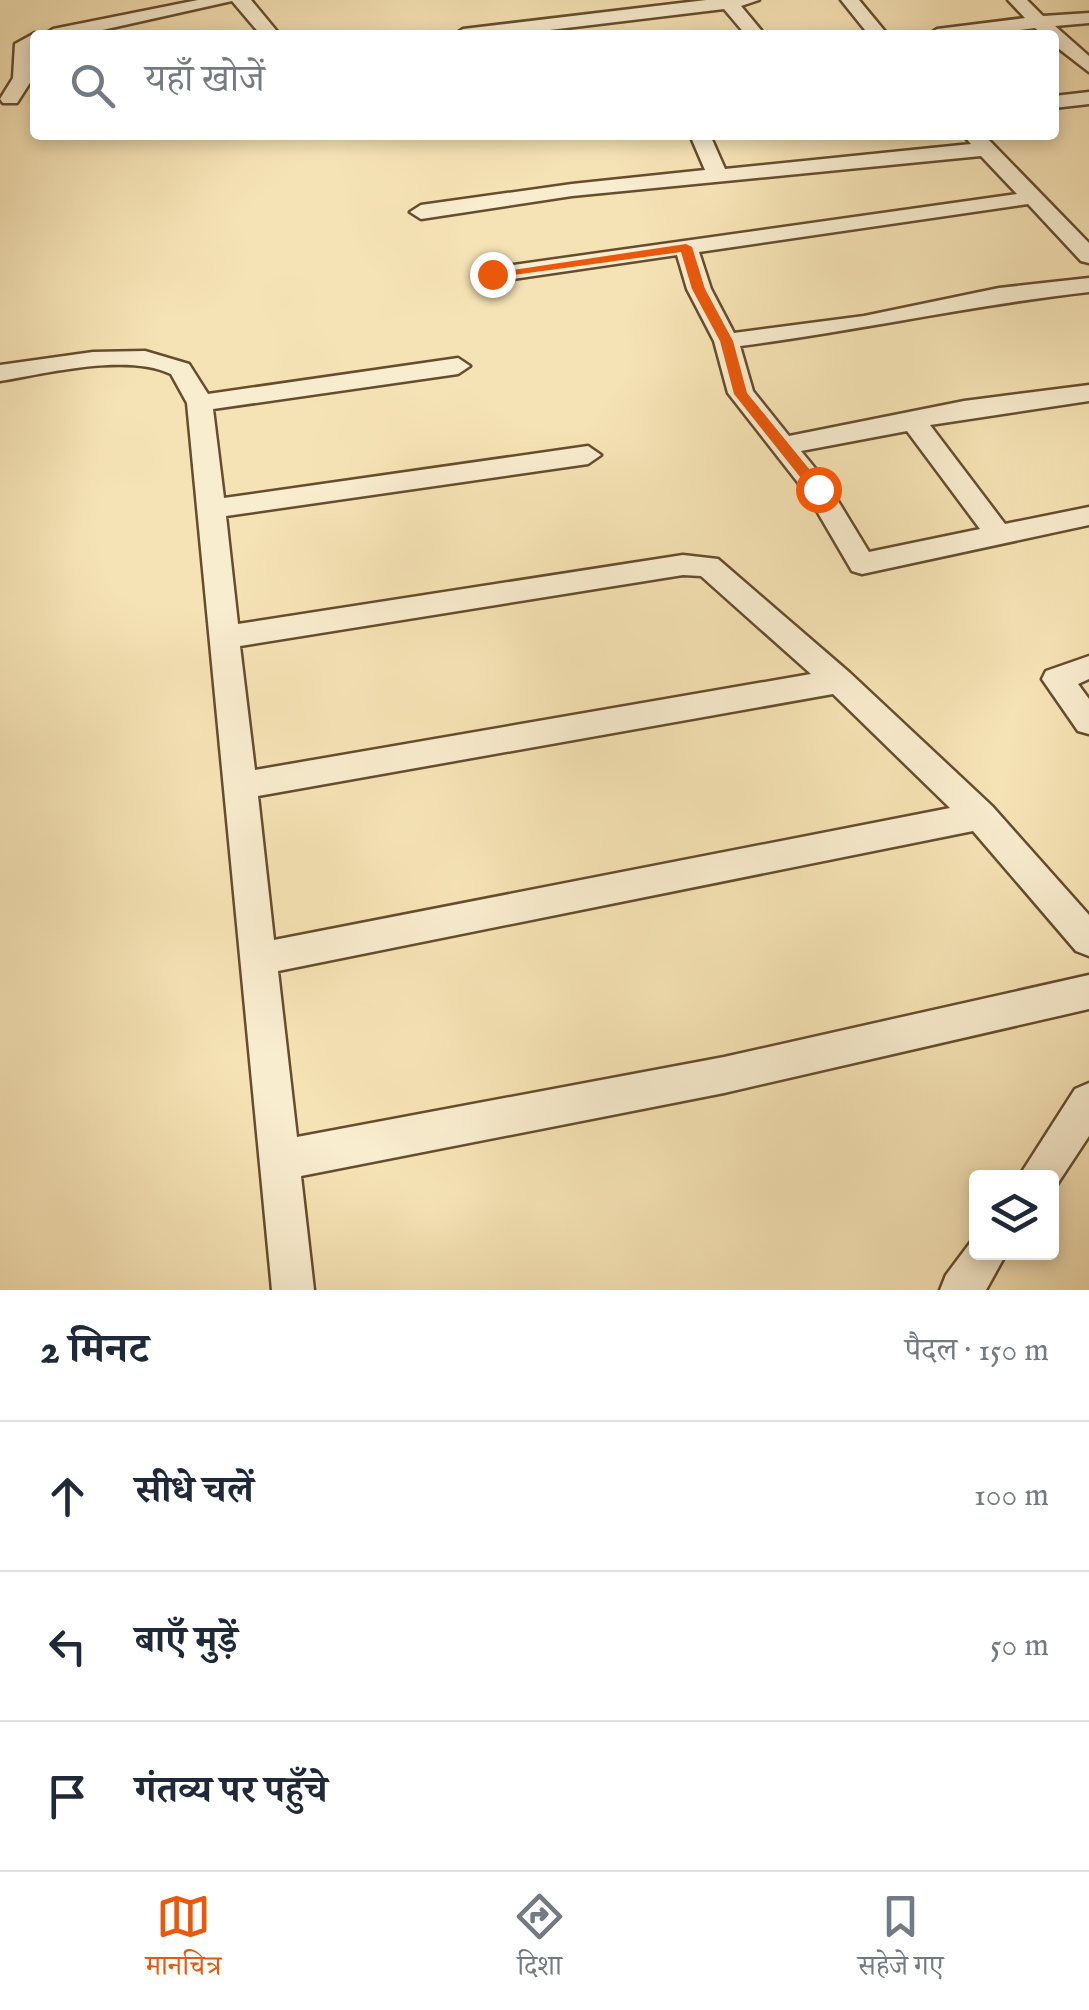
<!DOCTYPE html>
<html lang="hi">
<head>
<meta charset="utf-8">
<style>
	:root { --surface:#fff; --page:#f6f6f7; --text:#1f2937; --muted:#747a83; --line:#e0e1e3; --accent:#ea580c }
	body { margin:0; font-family:"IM FELL English","Noto Serif Devanagari",serif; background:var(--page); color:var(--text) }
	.controls { position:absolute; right:30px; bottom:30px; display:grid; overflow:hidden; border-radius:10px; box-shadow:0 5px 15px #0003 }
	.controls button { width:90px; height:90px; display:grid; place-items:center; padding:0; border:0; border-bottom:2px solid var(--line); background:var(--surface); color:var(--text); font:50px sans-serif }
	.stop { position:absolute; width:30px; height:30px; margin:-22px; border:8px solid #ea580c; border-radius:50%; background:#fff }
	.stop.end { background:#ea580c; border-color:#fff; box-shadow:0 2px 10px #0008 }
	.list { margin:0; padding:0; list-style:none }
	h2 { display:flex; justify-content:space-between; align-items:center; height:130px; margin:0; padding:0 40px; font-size:42px }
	h2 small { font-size:32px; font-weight:400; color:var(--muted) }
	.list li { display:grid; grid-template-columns:65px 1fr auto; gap:30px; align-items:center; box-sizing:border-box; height:150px; padding:0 40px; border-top:2px solid var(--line) }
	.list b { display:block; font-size:38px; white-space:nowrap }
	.list em { font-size:32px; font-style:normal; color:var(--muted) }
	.icon { flex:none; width:55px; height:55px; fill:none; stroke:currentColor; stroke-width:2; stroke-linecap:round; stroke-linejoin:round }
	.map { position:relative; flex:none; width:1089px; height:1290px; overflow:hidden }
	.search { position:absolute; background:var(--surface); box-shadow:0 5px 15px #0003; left:30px; right:30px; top:30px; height:110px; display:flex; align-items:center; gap:25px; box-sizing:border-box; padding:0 35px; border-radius:10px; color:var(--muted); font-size:38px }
	.sheet { height:580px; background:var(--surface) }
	nav { display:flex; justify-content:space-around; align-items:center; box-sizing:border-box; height:140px; border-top:2px solid var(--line); background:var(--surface); font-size:28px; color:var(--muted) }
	nav a { display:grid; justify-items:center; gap:5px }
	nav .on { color:var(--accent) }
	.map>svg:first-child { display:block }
</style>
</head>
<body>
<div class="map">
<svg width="1089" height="1290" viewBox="0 0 1089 1290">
	<rect width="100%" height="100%" fill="#f6e3b5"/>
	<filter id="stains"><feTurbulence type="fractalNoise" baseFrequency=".002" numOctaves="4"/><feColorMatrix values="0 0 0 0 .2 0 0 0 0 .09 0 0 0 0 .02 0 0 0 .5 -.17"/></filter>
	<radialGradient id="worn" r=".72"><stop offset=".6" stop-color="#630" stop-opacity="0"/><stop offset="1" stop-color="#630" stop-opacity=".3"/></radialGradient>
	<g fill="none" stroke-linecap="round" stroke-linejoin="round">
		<defs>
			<path id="minor" d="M198 0H251L280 35H261L232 1 80 35H44L53 29Z
				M706 0H759L741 6 765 35H746L724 9 508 35H454L463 29Z
				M841 0H859L888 35H869Z
				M1008 0H1027L1043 16 1089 13V23L1055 26 1089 56V72L1054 45V35H1043L1035 28 980 35H928L937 29 1025 18Z
				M35 33 41 35H35L33 78 17 103H3L0 99 13 78 15 44Z
				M1089 92V104L1054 108V96Z
				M690 135H710L725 169 971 144 963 135H984L1089 243V263L1081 261 1028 204 699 252 711 289 734 333 864 316 999 288 1089 278V292C972 305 857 331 740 346L753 391 789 436 964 401 1089 385V401L930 425 1005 524 1089 507V525L862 574 852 571 807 494 728 393 714 341 687 289 677 255 492 282 481 275 492 268 1017 194 981 156 572 196 421 219 410 212 421 205 572 184 705 170ZM907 431 980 529 869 552 827 483 801 451Z
				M145 351 189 364 208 394 458 358 470 366 458 374 213 409 224 498 588 446 601 455 588 464 226 516 238 624 683 555 718 559 850 673 992 806 1089 915V956L1076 951 973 831 278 971 297 1137 724 1057 1089 975V1009L724 1093 301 1176 314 1290H272L187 403 171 374C127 353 48 373 0 381V365L93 352ZM683 575 701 576 811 674 255 770 240 646ZM833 694 950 808 274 940 258 796Z
				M1089 656V679L1078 684 1089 699V734L1078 731 1042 679 1046 671Z
				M1089 1083V1136L1052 1192V1178H1018L1075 1089Z
				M976 1235V1252H1007L986 1290H940L946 1275Z"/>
		</defs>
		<!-- minor casing -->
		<use href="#minor" stroke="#654d2d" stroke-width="5"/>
		<!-- minor -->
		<use href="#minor" fill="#f9edcf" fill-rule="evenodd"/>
	</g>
	<!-- route -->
	<path fill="#ea580c" d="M686 244 692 247 705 289 733 341 747 393 823 486V492H812L734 394 720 341 692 289 681 252 492 278 486 274Z"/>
	<rect width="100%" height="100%" filter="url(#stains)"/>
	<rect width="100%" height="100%" fill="url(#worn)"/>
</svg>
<div class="controls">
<button><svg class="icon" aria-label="layers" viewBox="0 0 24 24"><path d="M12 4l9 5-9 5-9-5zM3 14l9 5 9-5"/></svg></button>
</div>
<div class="stop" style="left:818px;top:489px"></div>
<div class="stop end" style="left:492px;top:274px"></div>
<div class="search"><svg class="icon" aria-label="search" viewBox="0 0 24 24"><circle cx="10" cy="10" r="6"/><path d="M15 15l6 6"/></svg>यहाँ खोजें</div>
</div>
<section class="sheet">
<h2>2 मिनट<small>पैदल · 150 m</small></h2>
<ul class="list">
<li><svg class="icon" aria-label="ahead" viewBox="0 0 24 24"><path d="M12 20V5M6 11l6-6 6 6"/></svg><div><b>सीधे चलें</b></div><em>100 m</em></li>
<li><svg class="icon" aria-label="left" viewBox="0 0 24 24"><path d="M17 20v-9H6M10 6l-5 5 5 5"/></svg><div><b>बाएँ मुड़ें</b></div><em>50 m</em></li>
<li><svg class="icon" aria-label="arrive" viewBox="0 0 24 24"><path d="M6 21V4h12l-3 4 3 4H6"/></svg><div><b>गंतव्य पर पहुँचे</b></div></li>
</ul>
</section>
<nav>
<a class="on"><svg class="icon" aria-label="map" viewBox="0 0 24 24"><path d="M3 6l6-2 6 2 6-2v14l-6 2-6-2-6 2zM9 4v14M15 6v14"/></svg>मानचित्र</a>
<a><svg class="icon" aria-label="directions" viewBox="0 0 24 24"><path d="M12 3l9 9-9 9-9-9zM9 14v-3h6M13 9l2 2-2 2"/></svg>दिशा</a>
<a><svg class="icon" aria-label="saved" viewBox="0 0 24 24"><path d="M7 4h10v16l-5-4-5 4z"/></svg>सहेजे गए</a>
</nav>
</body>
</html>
